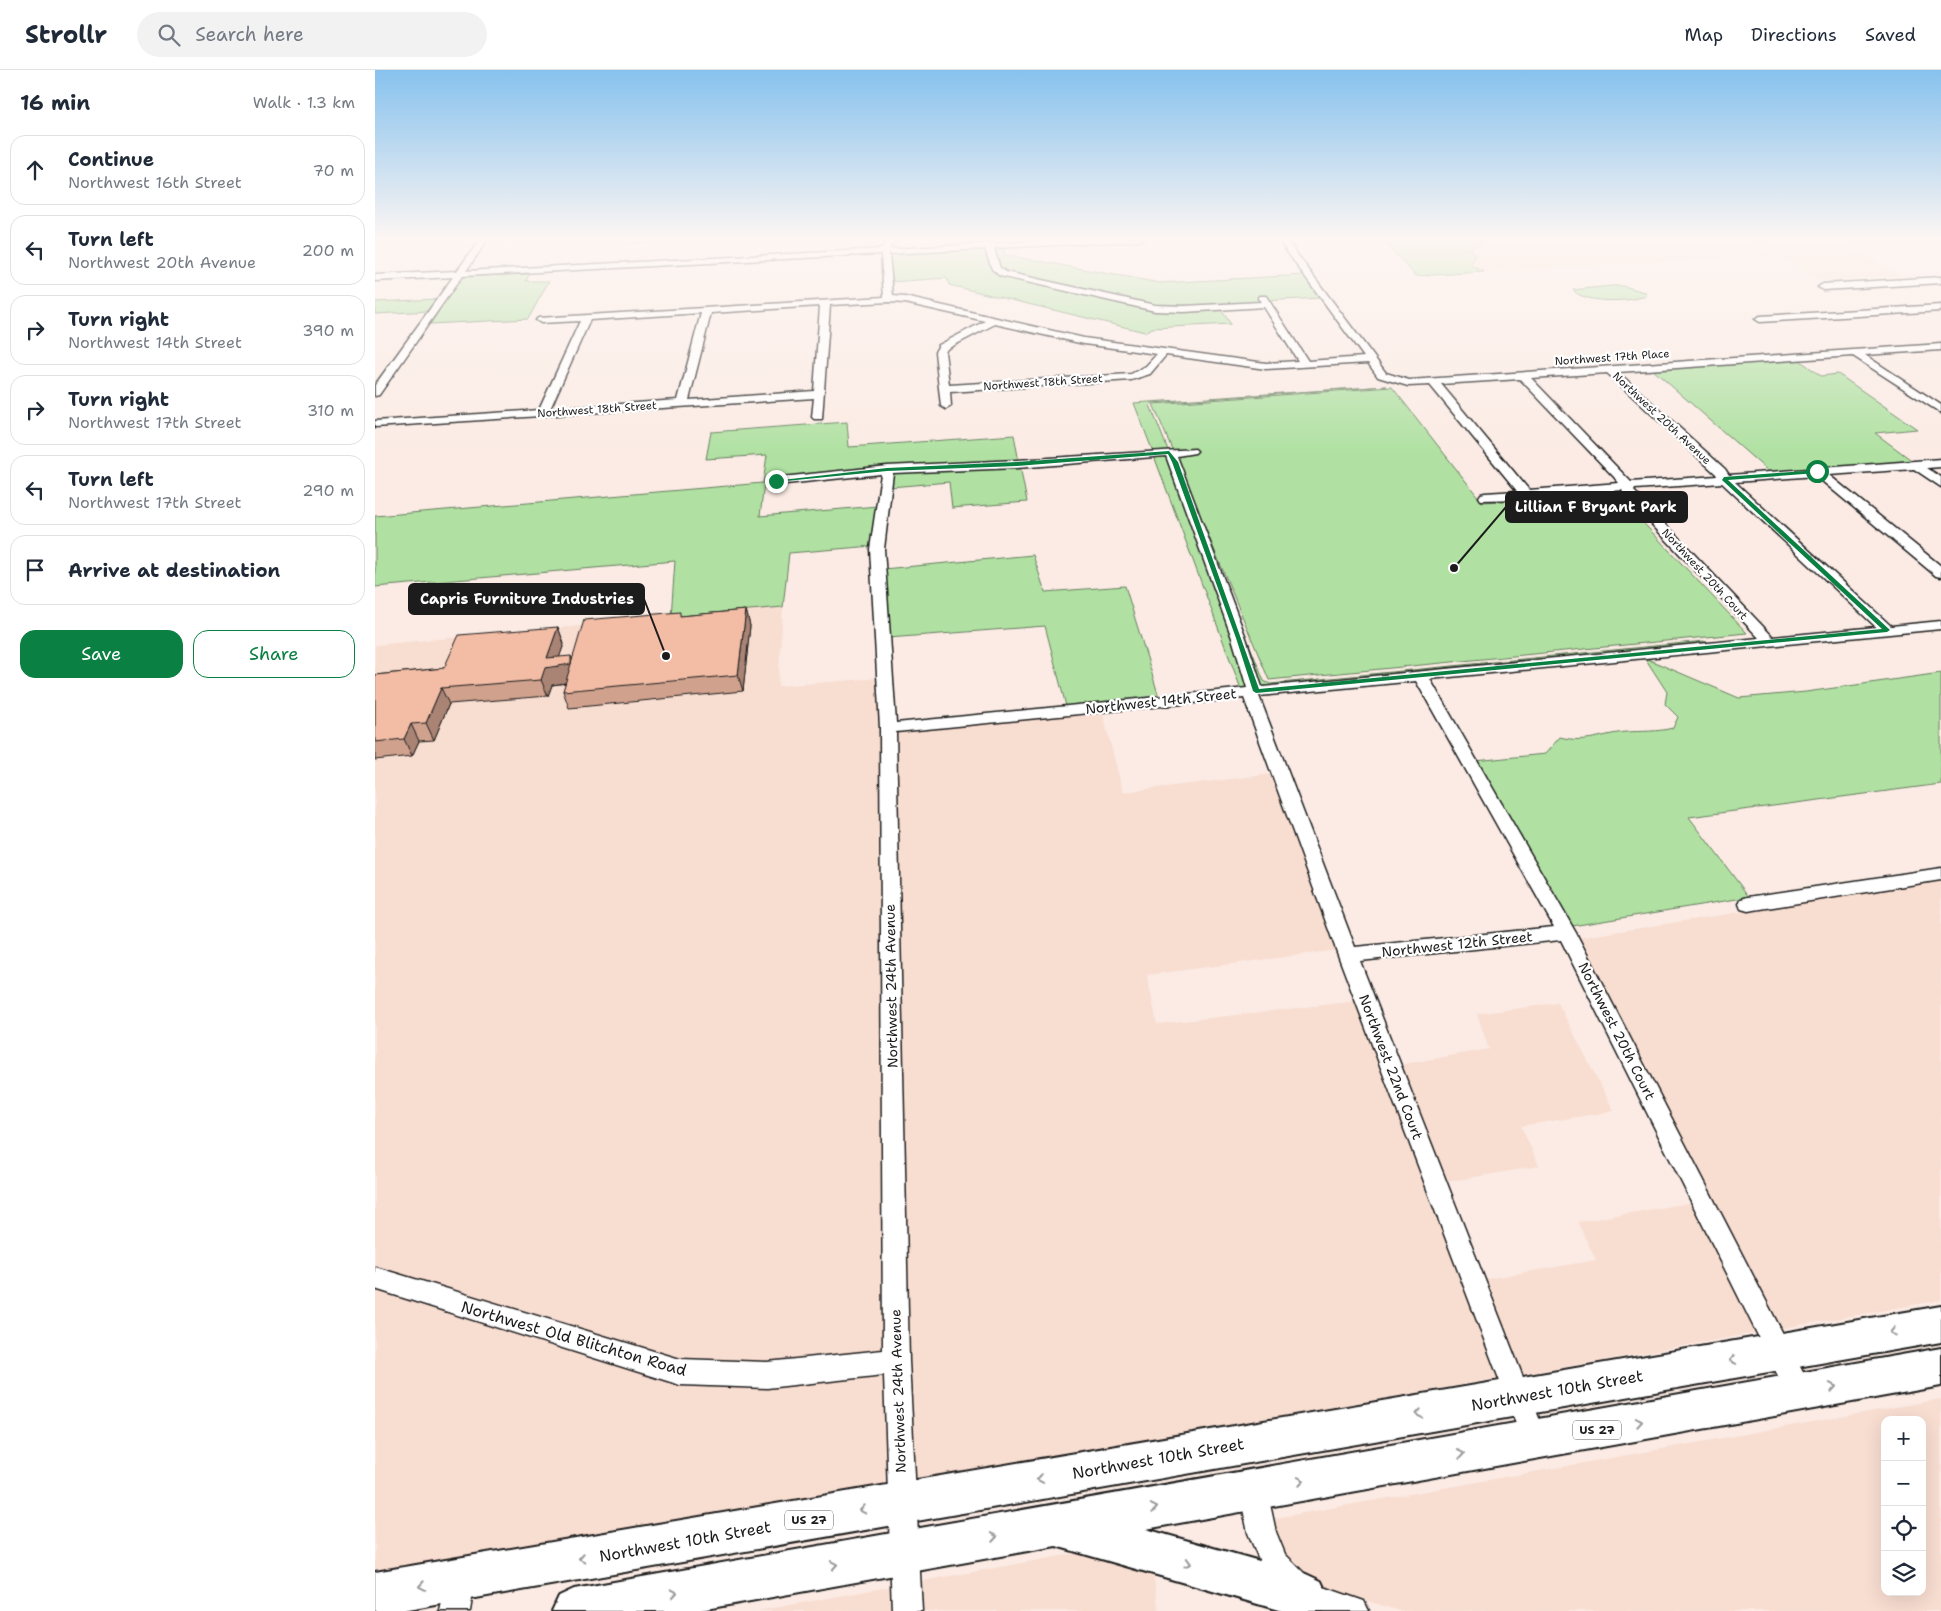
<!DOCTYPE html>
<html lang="en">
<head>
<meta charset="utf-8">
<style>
	:root { --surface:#fff; --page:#f2f2f3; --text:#1f2937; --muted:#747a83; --line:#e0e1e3; --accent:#0b8043 }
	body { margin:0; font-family:"Shantell Sans",sans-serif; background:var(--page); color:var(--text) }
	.controls { position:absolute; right:15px; bottom:15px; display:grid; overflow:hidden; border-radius:10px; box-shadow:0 5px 20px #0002 }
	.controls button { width:45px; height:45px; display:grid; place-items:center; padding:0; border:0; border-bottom:1px solid var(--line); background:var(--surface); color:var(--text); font:25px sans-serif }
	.stop { position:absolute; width:15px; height:15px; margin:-11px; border:4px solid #0b8043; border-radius:50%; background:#fff }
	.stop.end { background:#0b8043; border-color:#fff; box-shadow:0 1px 5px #0008 }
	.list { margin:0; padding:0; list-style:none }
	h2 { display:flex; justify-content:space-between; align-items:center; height:65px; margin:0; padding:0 20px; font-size:21px }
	h2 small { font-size:16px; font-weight:400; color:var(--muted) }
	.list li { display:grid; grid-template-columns:32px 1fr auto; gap:15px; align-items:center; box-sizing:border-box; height:70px; margin:0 10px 10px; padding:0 10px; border:1px solid var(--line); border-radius:15px }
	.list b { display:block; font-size:19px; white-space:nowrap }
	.list p { margin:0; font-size:16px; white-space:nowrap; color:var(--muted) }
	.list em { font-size:16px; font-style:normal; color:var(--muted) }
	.actions { display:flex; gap:10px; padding:15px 20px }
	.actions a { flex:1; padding:11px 0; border:1px solid var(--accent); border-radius:15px; text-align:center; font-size:18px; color:var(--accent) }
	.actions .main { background:var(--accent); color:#fff }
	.icon { flex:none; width:28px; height:28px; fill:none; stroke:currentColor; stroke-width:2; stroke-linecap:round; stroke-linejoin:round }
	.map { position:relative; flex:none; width:1566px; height:1541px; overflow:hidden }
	header { display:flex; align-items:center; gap:30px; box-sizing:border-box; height:70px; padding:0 25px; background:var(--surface); border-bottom:1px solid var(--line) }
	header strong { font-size:24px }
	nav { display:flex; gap:28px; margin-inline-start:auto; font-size:18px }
	.search { width:350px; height:45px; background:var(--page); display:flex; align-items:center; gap:12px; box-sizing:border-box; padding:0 18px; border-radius:28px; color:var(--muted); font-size:19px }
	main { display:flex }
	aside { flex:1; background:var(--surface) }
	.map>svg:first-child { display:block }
</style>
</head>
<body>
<header>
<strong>Strollr</strong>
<div class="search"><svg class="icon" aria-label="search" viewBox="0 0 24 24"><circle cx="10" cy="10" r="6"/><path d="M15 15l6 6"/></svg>Search here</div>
<nav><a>Map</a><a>Directions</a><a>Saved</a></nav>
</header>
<main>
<aside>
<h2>16 min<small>Walk · 1.3 km</small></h2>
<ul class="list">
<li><svg class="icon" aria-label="ahead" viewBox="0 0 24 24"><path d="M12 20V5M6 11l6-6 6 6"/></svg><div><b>Continue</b><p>Northwest 16th Street</p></div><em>70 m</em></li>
<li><svg class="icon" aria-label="left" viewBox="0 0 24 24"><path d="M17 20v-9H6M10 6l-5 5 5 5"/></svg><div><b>Turn left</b><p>Northwest 20th Avenue</p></div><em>200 m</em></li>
<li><svg class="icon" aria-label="right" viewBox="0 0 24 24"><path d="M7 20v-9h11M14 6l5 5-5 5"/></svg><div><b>Turn right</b><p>Northwest 14th Street</p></div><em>390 m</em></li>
<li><svg class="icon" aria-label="right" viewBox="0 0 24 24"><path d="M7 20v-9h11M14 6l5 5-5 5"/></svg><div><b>Turn right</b><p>Northwest 17th Street</p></div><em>310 m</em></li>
<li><svg class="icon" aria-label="left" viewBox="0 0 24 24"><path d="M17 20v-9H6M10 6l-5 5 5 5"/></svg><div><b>Turn left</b><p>Northwest 17th Street</p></div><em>290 m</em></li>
<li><svg class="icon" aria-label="arrive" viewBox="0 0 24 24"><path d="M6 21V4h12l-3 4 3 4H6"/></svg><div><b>Arrive at destination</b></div></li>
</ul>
<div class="actions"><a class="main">Save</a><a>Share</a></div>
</aside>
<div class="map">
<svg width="1566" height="1541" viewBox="0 0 1566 1541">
	<rect width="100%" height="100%" fill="#fbebe4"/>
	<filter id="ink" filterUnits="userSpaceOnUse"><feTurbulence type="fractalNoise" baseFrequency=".02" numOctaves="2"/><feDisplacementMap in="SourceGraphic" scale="10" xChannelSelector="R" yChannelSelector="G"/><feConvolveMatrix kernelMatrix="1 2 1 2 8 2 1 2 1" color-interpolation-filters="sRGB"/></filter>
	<g filter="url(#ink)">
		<!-- built -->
		<path fill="#f8ddd1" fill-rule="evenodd" d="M1107 168H1370L1397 185 1109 202 1097 196 1094 179 1110 170Z
			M1376 168H1462L1525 206 1446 211Z
			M408 537 403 616 504 608 507 659 511 1281 394 1294 309 1291 0 1196V575Z
			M727 641 748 722 898 704 963 880 772 905 782 954 983 931 1126 1308 536 1410 520 662Z
			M1566 810V1230L1404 1259 1202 868Z
			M1183 933 1239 1041 1146 1056 1164 1096 1071 1112 1111 1209 1221 1190 1203 1152 1320 1132 1386 1262 1145 1305 1024 995 1114 979 1102 944Z
			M0 1219 300 1313 511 1303 515 1414 0 1501Z
			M1566 1329V1541H1025L935 1513 909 1486 895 1449ZM1510 1350H1547V1522H1510Z
			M719 1480 777 1497 784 1541H543L542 1512Z
			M519 1516 520 1541H382Z"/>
		<!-- green -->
		<path fill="#b0e1a2" stroke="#667e5f" d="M253 168H352L250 174Z
			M1005 168H1107L1110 171 1094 179 1101 186 1096 193 1097 196 1109 202 1041 206Z
			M628 177 630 185 785 213 929 205 947 228 886 231 844 237 856 254 777 258 770 262 574 215 572 208 516 212 513 183Z
			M154 204 151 211H174L153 249 55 254 86 207Z
			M1237 216H1248L1270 222 1271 226C1254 232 1210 234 1198 220Z
			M63 229 55 241 0 244V232Z
			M1423 289 1446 306 1463 304 1542 359 1500 363 1539 392 1394 402 1277 299Z
			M1012 316 777 333 775 335 793 380 778 382 759 333Z
			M1017 317 1107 432 1242 425 1372 563 894 610 778 334Z
			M472 352 474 377 639 365 644 392 396 409V413L389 414 385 446 503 436 498 476 414 483 408 537 296 547 300 491 0 517V446L388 413 392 385 331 389 336 362Z
			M791 385 858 569 874 618 866 619 779 386Z
			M645 396 652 432 577 438 574 412 515 417 517 402Z
			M658 485 670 522 750 516 784 627 691 636 670 556 513 568 508 499Z
			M864 549 889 611 895 614 1329 571 1332 573 886 617Z
			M1270 588 1364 628 1431 622 1566 603V714L1314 747 1374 827 1197 856 1100 691 1170 684 1185 667C1212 674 1226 664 1251 662 1267 661 1282 662 1298 658L1303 647 1290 634 1292 622Z"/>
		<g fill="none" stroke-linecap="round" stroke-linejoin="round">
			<defs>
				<path id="minor" d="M106 168H114L91 201 507 179C509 169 515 168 524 168L516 175 515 179 718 168H769L765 171 619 178 625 198 631 202 780 235 809 236 886 232 883 228 885 226H891L933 291 989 287 902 168H910L1011 303 1034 310 1566 274V280L1490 285 1566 335V343L1478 286 1243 302 1350 399 1354 405 1566 389V397L1552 398 1566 407V417L1539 399 1454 405 1566 496V507L1561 506 1441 406 1360 412 1516 556 1566 551V559L1055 609 1201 863 1434 1314 1438 1323 1434 1332 1425 1336 1416 1332 1186 870 985 891 1173 1371 1169 1380 1160 1384 1151 1380 963 885 869 628 521 662 534 1291 547 1541H517L509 1305 392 1318 305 1315 0 1219V1197L305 1289 392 1292 508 1280 505 658 495 479 506 404 401 415 397 414 395 411 397 408 512 396 642 390 820 379 822 381 820 383 802 386 871 568 887 617 1384 568 1249 425 1247 420 1152 429 1106 430 1104 427 1106 424 1110 423 1142 421 1055 315 1033 316 1003 307 993 293 891 299 791 285 775 304 756 310 575 322 576 336 571 339 566 336 560 282 564 275 610 251 530 233 514 232 455 235 447 349H439L437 347 439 328 0 357V351L164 340 205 251 166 253 161 250 163 248 509 227 506 184 87 206 4 325 0 326V315L78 207 0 211V205L82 201ZM610 179 617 199 625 206 780 241 809 242 889 237 923 291 891 293 709 268 530 227 518 226 514 184ZM445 236 439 321 314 330 336 243ZM326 243 303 330 175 339 215 250ZM620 254 709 274 782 284 771 296 756 304 574 315 570 282 572 279ZM1232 303 1341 404 1342 406 1256 412 1156 308ZM1145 309 1239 407 1244 413 1154 420 1066 314ZM791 386 857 568 872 618 521 653 509 479 518 403 642 398ZM1347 413 1501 557 1398 567 1259 421 1260 419ZM1041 611 1179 857 980 877 884 626Z
					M1566 207V213L1448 220 1443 217 1448 214Z
					M1566 235V241L1385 252 1380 249 1385 246Z
					M1566 798V810L1373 841 1366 839 1364 834 1366 829 1373 827Z
					M878 1406 888 1410 892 1420 901 1462 910 1484 940 1514 989 1531 994 1541H933L921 1536 890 1504 873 1463 864 1420 868 1410Z
					M86 1496 96 1500 100 1510 95 1541H65L72 1510 76 1500Z"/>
				<path id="highway" d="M1566 1236V1272L27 1541H0V1502Z
					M1566 1278V1316L771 1459 931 1504 946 1511 953 1526 947 1541H907L681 1476 320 1541H177L184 1526 199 1519Z"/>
			</defs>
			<!-- minor casing -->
			<use href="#minor" stroke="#1c1c1c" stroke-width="3"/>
			<!-- highway casing -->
			<use href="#highway" stroke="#1c1c1c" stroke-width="4"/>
			<!-- minor -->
			<use href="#minor" fill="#fff" fill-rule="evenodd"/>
			<!-- highway -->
			<use href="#highway" fill="#fff" fill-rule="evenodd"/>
		</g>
		<!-- wall -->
		<path fill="#d0a28e" stroke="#1c1c1c" d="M371 540 375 556 368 621 194 638 188 621 191 613 177 615 173 626 74 634 59 670 44 671 37 686 0 690V605L69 598 183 557 189 574 184 587 197 591 307 546Z"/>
		<!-- shaded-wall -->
		<path fill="#a98474" stroke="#1c1c1c" d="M371 540 375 556 368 621 363 605Z
			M183 557 189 574 181 597 196 586 202 603 203 611 177 615 173 626 166 610 172 588Z
			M66 618 74 634 59 670 51 653Z
			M36 654 44 671 37 686 29 669Z"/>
		<!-- building -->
		<path fill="#f2bca5" stroke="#1c1c1c" d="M371 540 363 605 188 621 209 550 305 542V546Z
			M183 557 172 588 196 586V594L170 598 166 610 66 618 51 653 36 654 29 669 0 672V605L69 598 84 565Z"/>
		<!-- one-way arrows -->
		<defs><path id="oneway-chevron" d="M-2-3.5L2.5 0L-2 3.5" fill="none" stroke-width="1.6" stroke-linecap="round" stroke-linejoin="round" transform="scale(1.25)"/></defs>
		<g stroke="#999">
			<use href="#oneway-chevron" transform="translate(1518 1262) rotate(170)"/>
			<use href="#oneway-chevron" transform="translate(1358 1290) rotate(170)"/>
			<use href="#oneway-chevron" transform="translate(1458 1317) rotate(-10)"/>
			<use href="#oneway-chevron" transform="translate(1044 1344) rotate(170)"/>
			<use href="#oneway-chevron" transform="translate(1264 1352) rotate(-10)"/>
			<use href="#oneway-chevron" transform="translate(1086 1384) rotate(-10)"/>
			<use href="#oneway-chevron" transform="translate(665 1409) rotate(170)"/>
			<use href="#oneway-chevron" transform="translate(926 1411) rotate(-10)"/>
			<use href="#oneway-chevron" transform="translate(779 1438) rotate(-10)"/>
			<use href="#oneway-chevron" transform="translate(488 1440) rotate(170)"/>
			<use href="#oneway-chevron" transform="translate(619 1467) rotate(-10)"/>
			<use href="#oneway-chevron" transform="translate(207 1488) rotate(170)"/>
			<use href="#oneway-chevron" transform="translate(813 1493) rotate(16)"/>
			<use href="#oneway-chevron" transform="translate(459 1495) rotate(-10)"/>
			<use href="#oneway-chevron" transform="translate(47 1516) rotate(170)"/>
			<use href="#oneway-chevron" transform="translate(299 1523) rotate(-10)"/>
		</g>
	</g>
	<!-- sky -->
	<linearGradient id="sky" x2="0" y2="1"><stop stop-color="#87c2ee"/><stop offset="0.44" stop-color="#fdf6f3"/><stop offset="1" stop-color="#fdf6f3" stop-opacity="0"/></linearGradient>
	<rect width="1566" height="384" fill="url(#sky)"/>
	<!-- route -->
	<path fill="#0b8043" d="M794 381 803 392 884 619 1507 559 1347 410 1349 407 1443 400 1442 403 1353 410 1515 560 1512 562 881 623 878 621 861 568 797 392 793 384 642 396 512 401 401 412 398 411 512 398 642 392Z"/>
	<g text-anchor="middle" stroke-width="4.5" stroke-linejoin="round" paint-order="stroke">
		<!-- far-street labels -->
		<g font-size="11" fill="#1c1c1c" stroke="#fff">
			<text transform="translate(1237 287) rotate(-4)" y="4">Northwest 17th Place</text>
			<text transform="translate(668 312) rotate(-4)" y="4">Northwest 18th Street</text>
			<text transform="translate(222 339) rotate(-4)" y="4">Northwest 18th Street</text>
			<text transform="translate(1287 348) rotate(43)" y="4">Northwest 20th Avenue</text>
			<text transform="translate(1330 504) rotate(47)" y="4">Northwest 20th Court</text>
		</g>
		<!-- shield labels -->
		<g fill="#fff" stroke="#606060" stroke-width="1">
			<rect x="1198" y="1350.5" width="48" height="19" rx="4"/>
			<rect x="410" y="1440.5" width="48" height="19" rx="4"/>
		</g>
		<g font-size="12" font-weight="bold" fill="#1c1c1c">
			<text x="1222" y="1364">US 27</text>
			<text x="434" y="1454">US 27</text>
		</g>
		<!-- street labels -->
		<g font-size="14" fill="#1c1c1c" stroke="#fff">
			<text transform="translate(786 631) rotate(-6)" y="5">Northwest 14th Street</text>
			<text transform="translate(1082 874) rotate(-6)" y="5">Northwest 12th Street</text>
			<text transform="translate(516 916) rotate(-91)" y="5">Northwest 24th Avenue</text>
			<text transform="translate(1242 961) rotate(63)" y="5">Northwest 20th Court</text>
			<text transform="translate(1016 997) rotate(69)" y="5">Northwest 22nd Court</text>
			<text transform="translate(523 1321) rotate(-92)" y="5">Northwest 24th Avenue</text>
		</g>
		<!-- near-street labels -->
		<g font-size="16" fill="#1c1c1c" stroke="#fff">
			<text transform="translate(199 1268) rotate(16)" y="6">Northwest Old Blitchton Road</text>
			<text transform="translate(1182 1320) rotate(-10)" y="6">Northwest 10th Street</text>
			<text transform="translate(783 1388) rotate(-10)" y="6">Northwest 10th Street</text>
			<text transform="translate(310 1471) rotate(-10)" y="6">Northwest 10th Street</text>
		</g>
	</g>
	<!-- callouts -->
	<path fill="none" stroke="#1c1c1c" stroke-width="2" d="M1079 498L1131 437M291 586L269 529"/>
	<g fill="#1c1c1c" stroke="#fff" stroke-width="2">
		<circle cx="1079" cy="498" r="5"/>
		<circle cx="291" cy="586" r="5"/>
	</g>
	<g fill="#1c1c1c" stroke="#1c1c1c" stroke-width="2">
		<rect x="1131" y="422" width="181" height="30" rx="5"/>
		<rect x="34" y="514" width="235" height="30" rx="5"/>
	</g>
	<g font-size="15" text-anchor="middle" font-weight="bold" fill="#fff">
		<text x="1221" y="442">Lillian F Bryant Park</text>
		<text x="152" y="534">Capris Furniture Industries</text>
	</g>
</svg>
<div class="controls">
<button>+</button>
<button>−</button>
<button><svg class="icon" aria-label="locate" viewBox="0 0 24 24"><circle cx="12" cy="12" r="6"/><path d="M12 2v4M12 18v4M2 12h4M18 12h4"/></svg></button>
<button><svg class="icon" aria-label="layers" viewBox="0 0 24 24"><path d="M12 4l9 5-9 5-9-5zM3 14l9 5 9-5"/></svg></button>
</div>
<div class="stop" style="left:1442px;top:401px"></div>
<div class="stop end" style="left:401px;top:411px"></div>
</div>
</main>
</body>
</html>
